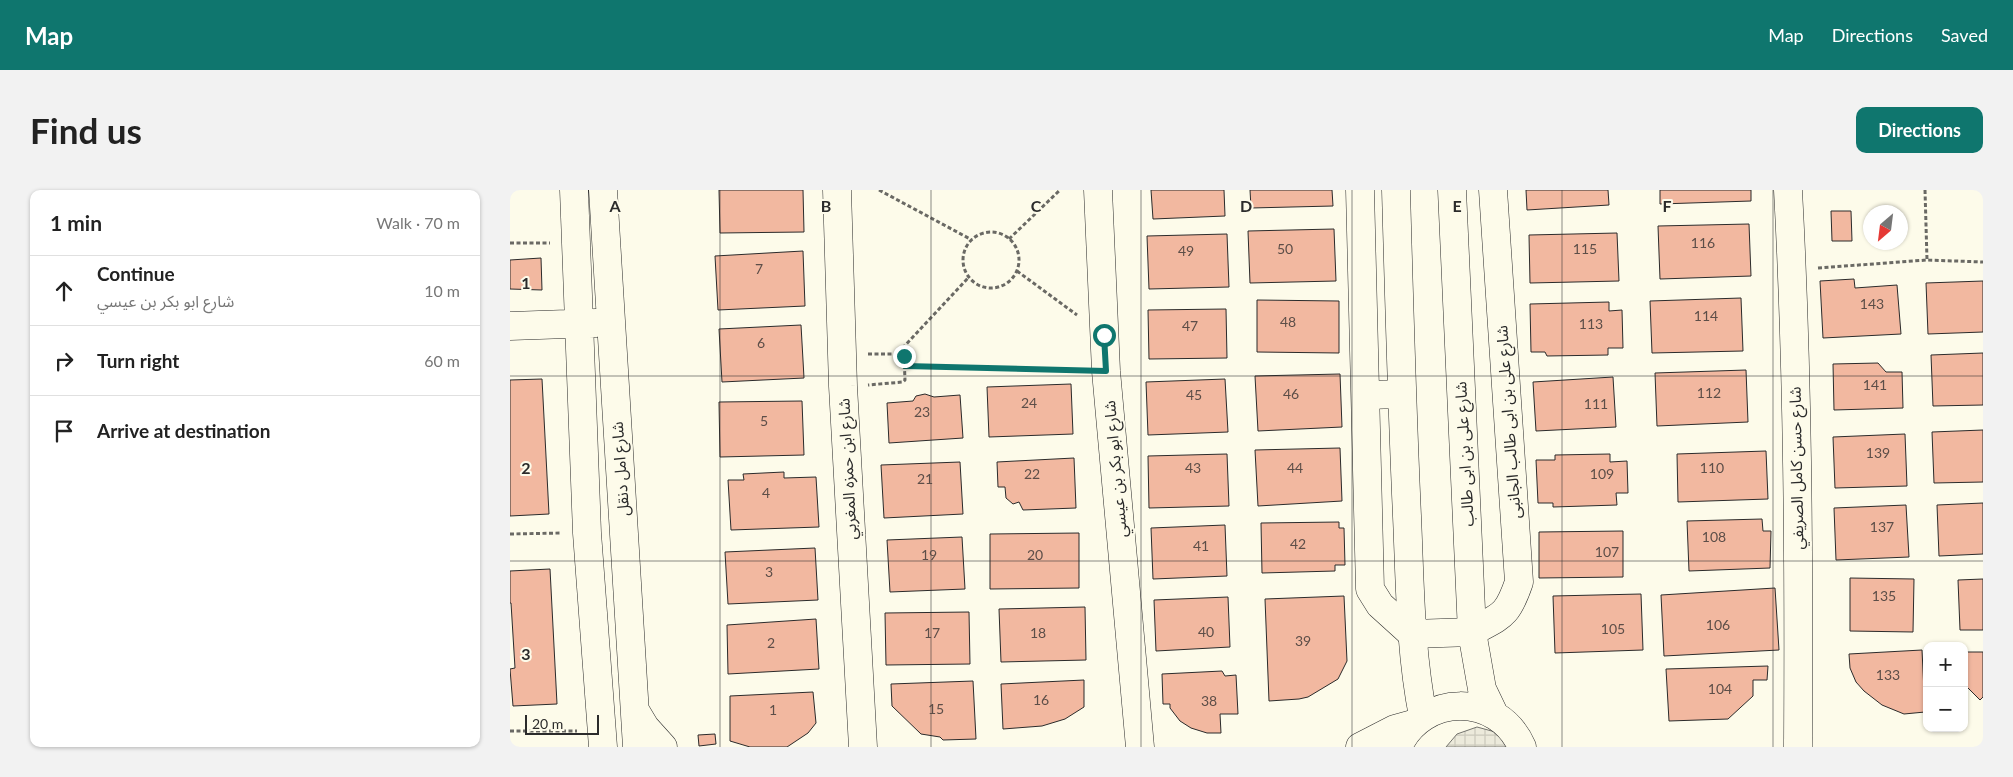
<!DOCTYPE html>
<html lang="en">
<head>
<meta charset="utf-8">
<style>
	:root { --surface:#fff; --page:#f2f2f2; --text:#222; --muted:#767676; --line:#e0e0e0; --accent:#0f766e }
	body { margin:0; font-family:Lato,"Noto Sans Arabic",sans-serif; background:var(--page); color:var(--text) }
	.controls { position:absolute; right:15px; bottom:15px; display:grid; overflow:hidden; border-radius:10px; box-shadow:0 1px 4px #0004 }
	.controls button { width:45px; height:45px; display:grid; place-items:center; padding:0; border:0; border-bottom:1px solid var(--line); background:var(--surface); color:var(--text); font:25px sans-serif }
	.compass { position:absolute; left:1353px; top:15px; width:45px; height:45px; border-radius:50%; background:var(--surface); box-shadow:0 1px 4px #0004; rotate:208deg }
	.scale { position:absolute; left:15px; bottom:12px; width:74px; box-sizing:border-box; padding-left:5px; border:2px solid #2b2b2b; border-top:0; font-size:14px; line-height:18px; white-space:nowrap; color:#2b2b2b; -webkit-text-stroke:4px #fdfbea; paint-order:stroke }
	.stop { position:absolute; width:15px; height:15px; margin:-11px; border:4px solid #0f766e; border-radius:50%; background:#fff }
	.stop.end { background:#0f766e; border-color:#fff; box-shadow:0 1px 5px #0008 }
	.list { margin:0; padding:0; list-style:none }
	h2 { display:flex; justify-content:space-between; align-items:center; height:65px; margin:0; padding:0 20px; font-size:21px }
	h2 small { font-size:16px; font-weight:400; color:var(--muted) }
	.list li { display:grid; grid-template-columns:32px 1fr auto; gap:15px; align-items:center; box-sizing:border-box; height:70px; padding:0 20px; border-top:1px solid var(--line) }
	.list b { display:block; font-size:19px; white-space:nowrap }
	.list p { margin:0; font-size:16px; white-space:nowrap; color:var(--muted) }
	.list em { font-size:16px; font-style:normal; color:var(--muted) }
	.icon { flex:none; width:28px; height:28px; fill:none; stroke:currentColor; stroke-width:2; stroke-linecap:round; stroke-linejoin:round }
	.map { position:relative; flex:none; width:1473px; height:557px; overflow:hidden; border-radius:10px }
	header { display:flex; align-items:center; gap:30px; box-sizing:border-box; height:70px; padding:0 25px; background:var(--accent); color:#fff }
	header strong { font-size:24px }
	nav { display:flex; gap:28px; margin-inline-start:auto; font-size:18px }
	.intro { display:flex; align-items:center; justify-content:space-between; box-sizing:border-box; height:120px; padding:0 30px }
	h1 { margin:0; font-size:35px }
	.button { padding:12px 22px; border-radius:10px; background:var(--accent); color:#fff; font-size:18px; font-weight:700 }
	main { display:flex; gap:30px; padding:0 30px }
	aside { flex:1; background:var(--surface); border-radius:10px; box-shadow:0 1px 4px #0004 }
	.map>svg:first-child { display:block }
</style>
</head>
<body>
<header>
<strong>Map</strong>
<nav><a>Map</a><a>Directions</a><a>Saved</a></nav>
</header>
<div class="intro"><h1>Find us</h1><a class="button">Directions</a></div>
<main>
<aside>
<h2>1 min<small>Walk · 70 m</small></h2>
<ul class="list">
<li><svg class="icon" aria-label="ahead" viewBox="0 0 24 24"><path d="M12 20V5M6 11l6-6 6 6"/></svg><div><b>Continue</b><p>شارع ابو بكر بن عيسي</p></div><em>10 m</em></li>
<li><svg class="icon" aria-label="right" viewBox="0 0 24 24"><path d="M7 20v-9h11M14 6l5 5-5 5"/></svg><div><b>Turn right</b></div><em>60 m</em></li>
<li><svg class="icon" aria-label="arrive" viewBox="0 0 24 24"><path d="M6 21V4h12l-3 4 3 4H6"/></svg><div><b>Arrive at destination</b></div></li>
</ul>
</aside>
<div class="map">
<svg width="1473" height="557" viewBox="0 0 1473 557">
	<defs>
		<pattern id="plaza-grid" width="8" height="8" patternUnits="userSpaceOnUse" patternTransform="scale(1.25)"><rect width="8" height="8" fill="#eceadb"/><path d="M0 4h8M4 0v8" fill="none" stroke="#cbc9bc"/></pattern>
	</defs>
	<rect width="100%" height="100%" fill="#fdfbea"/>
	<!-- plaza -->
	<path fill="url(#plaza-grid)" stroke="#74746e" d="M967 537 989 543 1003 557H936L947 544Z"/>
	<!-- building -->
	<path fill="#f2b8a0" stroke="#2b2b2b" d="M209 0H293L294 42 210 43Z
		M641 0H714L715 26 643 29Z
		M740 0H822L823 16 741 18Z
		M1016 0H1098L1099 15 1017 20Z
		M1150 0H1241V11L1150 14Z
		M1321 21H1341L1342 51H1322Z
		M1239 34 1241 86 1150 89 1148 36Z
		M824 39 826 91 740 93 738 41Z
		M1107 43 1109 91 1020 93 1019 45Z
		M717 44 719 97 639 99 637 46Z
		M293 61 295 116 208 120 205 66Z
		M31 68 32 100 0 99V70Z
		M1344 89 1345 98 1387 95 1391 144 1313 148 1310 91Z
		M1473 91V142L1418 144 1416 93Z
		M1231 108 1233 161 1142 163 1140 111Z
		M747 110 829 111V163L747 162Z
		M1099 112V121L1112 120 1113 158H1098V165L1037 166 1035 162H1021L1020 114Z
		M716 119 717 168 639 169 638 120Z
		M291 135 294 188 212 192 209 139Z
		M1473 163V215L1423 216 1421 165Z
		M1368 173 1376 182H1392L1393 218 1324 220 1323 174Z
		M1236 180 1238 232 1147 236 1145 183Z
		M830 184 832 237 748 241 745 186Z
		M1103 187 1106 237 1026 241 1023 192Z
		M32 189 39 324 0 326V190Z
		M715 189 718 242 638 245 636 192Z
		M561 194 563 244 479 247 477 197Z
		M415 204 424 207 450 205 453 248 379 253 377 213 403 211 406 206Z
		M292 211 294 265 210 267 209 212Z
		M1473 240V292L1424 293 1422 242Z
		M1395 244 1397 296 1325 298 1323 247Z
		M830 258 832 311 748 316 745 260Z
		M1256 261 1258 309 1168 312 1167 264Z
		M717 264 719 316 639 318 638 266Z
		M1100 264V272L1117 271 1118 303H1106L1107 315 1043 317V313H1028L1026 270H1045V265Z
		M564 268 566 318 513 320 509 312 503 314 496 308 495 297H488L487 272Z
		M450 272 453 324 374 328 371 275Z
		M274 282V288L306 287 309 337 221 340 218 290H234L233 284Z
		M1473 313V364L1429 366 1427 315Z
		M1396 315 1399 367 1326 370 1324 318Z
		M1252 329 1253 341H1261L1260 378 1179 381 1177 331Z
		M829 332V338H834L835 375H825V381L752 383 751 333Z
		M715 335 717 386 643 389 641 338Z
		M1113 341V387L1029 388V342Z
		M569 343V398L480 399V344Z
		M452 347 455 399 380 402 377 350Z
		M305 358 308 410 218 414 215 362Z
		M40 379 47 514 3 516 0 479 5 478 1 413H0V381Z
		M1340 388 1404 389 1403 442 1340 441Z
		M1473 389V440H1450L1448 390Z
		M1265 398 1269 460 1154 466 1151 405Z
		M1131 404 1133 460 1045 463 1043 406Z
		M834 406 837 471 828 489 798 507 789 509 759 511 755 409Z
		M718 407 720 457 646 461 644 410Z
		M575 417 576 470 491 472 489 419Z
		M459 422 460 474 376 475 375 423Z
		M306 429 309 479 218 484 217 435Z
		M1412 460 1415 522 1394 524 1372 515 1354 501 1346 492 1340 478 1339 464Z
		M1456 462H1473V507L1470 510 1454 494Z
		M1258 476 1257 490H1243V506L1218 529 1159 531 1156 479Z
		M712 481 715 486 726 485 728 524H710L711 543H697L681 538 670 531 660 518V514H653L652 484Z
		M574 490V517L555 529 532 536 493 539 491 494Z
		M463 491 466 549 433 550 430 547 411 544 382 516 381 494Z
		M303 502 306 533 298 543 277 557H240L220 551V506Z
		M205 544 206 554 189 556 188 545Z"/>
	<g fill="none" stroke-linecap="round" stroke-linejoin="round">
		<defs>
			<path id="minor" d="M64 0 77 343 93 557
				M93 0 127 557
				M327 0 333 196 353 557
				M588 0 596 181 630 557
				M850 0 860 399 870 415 902 444
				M1278 0C1288 185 1289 371 1288 557
				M0 136 86 133
				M962 442C992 425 997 427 1009 392L983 0
				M126 522 135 537 153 557
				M850 557 885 539 903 534"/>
			<path id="major" d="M886 0C889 109 892 217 897 326 900 393 900 460 913 526
				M942 0 962 442 972 499 984 524
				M856 205 892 204
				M902 444 962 442
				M888 557C912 503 988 502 1012 557"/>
		</defs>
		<!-- minor casing -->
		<use href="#minor" stroke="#2b2b2b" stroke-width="29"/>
		<!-- major casing -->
		<use href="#major" stroke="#2b2b2b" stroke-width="29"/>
		<!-- path -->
		<path stroke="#6a6964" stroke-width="3" stroke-dasharray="4 2.5" stroke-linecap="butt" d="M369 0 462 50
			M1415 0 1417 70
			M453 70a28 28 0 1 1 56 0a28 28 0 1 1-56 0Z
			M499 49 550 0
			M0 53H40
			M1308 78 1417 70 1473 72
			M507 81 567 125
			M388 163 459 87
			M358 164H392L394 166 395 190 393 192 358 195
			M395 176 570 180
			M0 344 52 343
			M0 541H67"/>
		<!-- minor -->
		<use href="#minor" stroke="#fdfbea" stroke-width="28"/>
		<!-- major -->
		<use href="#major" stroke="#fdfbea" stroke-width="28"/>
	</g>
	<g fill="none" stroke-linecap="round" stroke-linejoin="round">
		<!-- route -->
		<path stroke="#0f766e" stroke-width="6" d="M394 166 395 176 596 181 594 145"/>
	</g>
	<!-- grid -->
	<path fill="none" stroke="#2b2b2b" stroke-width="1" stroke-opacity="0.55" d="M210 0V557M421 0V557M631 0V557M842 0V557M1052 0V557M1263 0V557M0 186H1473M0 371H1473"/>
	<g text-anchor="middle" stroke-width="4" stroke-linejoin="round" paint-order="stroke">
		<!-- number labels -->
		<g font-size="14" fill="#5d4e48">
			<text x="1193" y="58">116</text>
			<text x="775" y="64">50</text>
			<text x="1075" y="64">115</text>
			<text x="676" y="66">49</text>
			<text x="249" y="84">7</text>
			<text x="1362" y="119">143</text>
			<text x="1196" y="131">114</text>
			<text x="778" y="137">48</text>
			<text x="1081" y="139">113</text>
			<text x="680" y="141">47</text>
			<text x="251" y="158">6</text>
			<text x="1365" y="200">141</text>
			<text x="1199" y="208">112</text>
			<text x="781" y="209">46</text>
			<text x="684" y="210">45</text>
			<text x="519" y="218">24</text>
			<text x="1086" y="219">111</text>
			<text x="412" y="227">23</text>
			<text x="254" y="236">5</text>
			<text x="1368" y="268">139</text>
			<text x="683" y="283">43</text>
			<text x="785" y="283">44</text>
			<text x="1202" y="283">110</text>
			<text x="522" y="289">22</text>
			<text x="1092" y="289">109</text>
			<text x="415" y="294">21</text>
			<text x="256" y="308">4</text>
			<text x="1372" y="342">137</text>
			<text x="1204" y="352">108</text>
			<text x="788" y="359">42</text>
			<text x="691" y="361">41</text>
			<text x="1097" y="367">107</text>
			<text x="419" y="370">19</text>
			<text x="525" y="370">20</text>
			<text x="259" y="387">3</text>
			<text x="1374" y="411">135</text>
			<text x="1208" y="440">106</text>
			<text x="1103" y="444">105</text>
			<text x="696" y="447">40</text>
			<text x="422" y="448">17</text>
			<text x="528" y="448">18</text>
			<text x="793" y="456">39</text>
			<text x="261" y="458">2</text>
			<text x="1378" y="490">133</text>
			<text x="1210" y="504">104</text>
			<text x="531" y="515">16</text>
			<text x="699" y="516">38</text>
			<text x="426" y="524">15</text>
			<text x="263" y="525">1</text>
		</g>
		<!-- street labels -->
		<g font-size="16" fill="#2b2b2b" stroke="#fdfbea">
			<text transform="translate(998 232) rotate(-94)" y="6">شارع على بن ابى طالب الجانبى</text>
			<text transform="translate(954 264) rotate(-93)" y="6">شارع على بن ابى طالب</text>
			<text transform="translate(1286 278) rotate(-91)" y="6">شارع حسن كامل الصريفي</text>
			<text transform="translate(110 279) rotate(-94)" y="6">شارع امل دنقل</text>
			<text transform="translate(337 279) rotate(-93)" y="6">شارع ابن حمزه المغربي</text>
			<text transform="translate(605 279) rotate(-95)" y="6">شارع ابو بكر بن عيسي</text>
		</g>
	</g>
	<g font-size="16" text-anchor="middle" font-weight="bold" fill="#2b2b2b" stroke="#fdfbea" stroke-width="4" stroke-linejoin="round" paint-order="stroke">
		<text x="105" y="22">A</text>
		<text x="316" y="22">B</text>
		<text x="526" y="22">C</text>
		<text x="736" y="22">D</text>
		<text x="947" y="22">E</text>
		<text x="1157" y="22">F</text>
		<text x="16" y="99">1</text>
		<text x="16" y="284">2</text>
		<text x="16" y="470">3</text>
	</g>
</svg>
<div class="controls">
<button>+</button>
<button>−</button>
</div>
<svg class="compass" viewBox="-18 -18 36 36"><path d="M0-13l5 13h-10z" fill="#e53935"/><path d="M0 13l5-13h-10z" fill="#767676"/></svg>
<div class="scale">20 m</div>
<div class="stop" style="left:594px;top:145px"></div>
<div class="stop end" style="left:394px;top:166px"></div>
</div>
</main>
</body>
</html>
